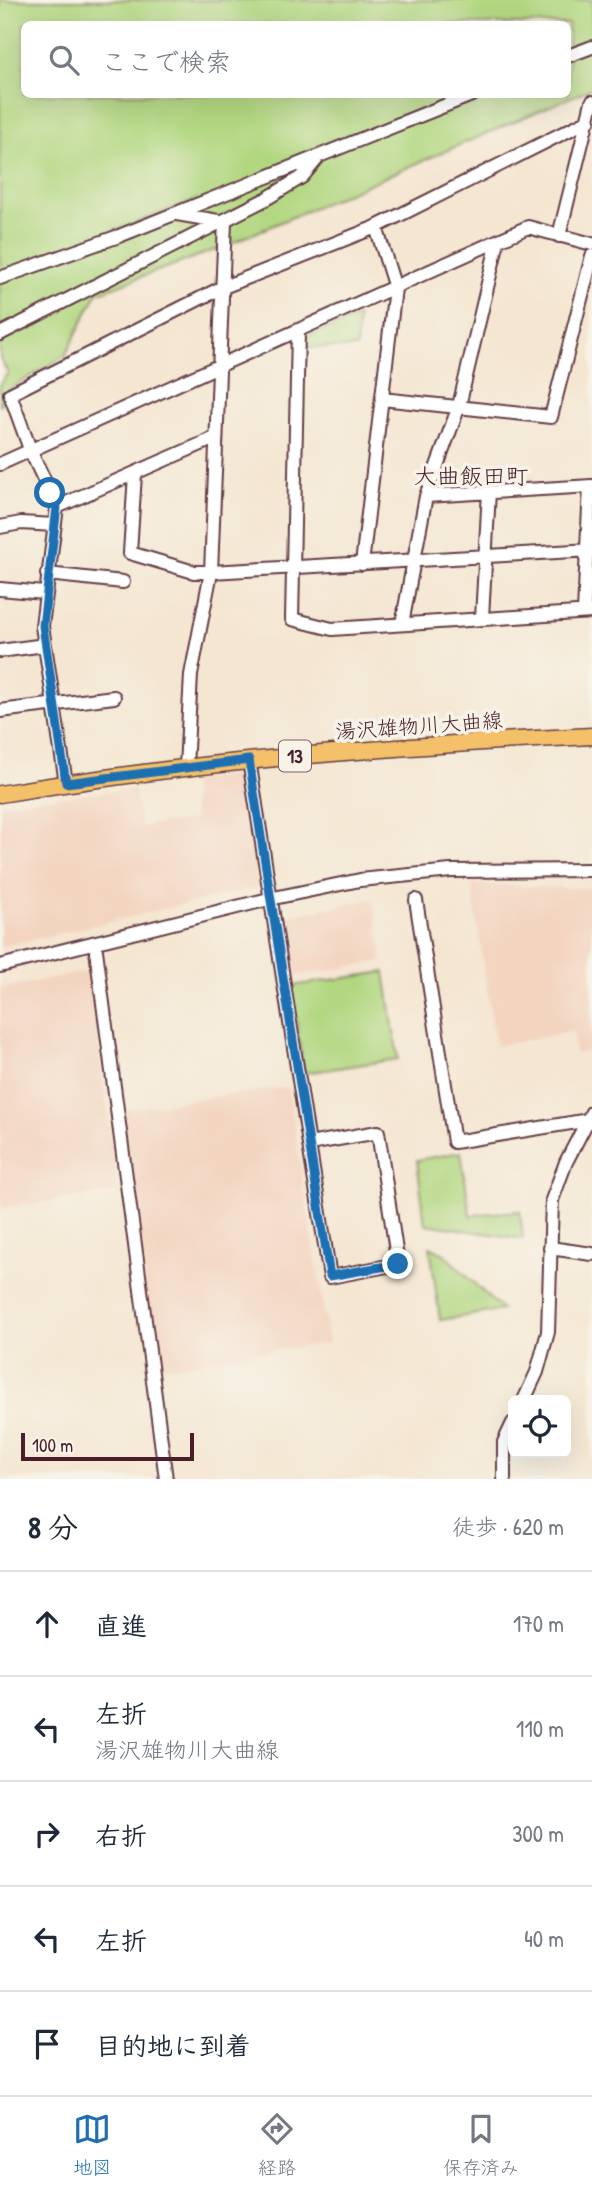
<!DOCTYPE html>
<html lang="ja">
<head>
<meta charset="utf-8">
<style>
	:root { --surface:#fff; --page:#f6f6f7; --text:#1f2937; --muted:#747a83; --line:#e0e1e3; --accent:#1f6fb2 }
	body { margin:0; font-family:"Patrick Hand","Klee One",sans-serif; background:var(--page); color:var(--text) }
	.controls { position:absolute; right:21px; bottom:21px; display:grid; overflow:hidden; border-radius:10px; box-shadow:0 7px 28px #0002 }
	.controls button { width:63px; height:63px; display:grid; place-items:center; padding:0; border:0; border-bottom:2px solid var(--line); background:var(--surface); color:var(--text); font:35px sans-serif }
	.scale { position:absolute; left:21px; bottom:18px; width:173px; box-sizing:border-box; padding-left:7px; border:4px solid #4a1f2b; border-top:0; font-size:19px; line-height:24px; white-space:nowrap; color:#4a1f2b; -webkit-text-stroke:5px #f7f3e8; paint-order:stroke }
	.stop { position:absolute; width:21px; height:21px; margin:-16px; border:5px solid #1f6fb2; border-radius:50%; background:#fff }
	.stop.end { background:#1f6fb2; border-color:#fff; box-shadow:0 2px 7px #0008 }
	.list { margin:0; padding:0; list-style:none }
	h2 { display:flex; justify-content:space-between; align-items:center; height:91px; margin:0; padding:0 28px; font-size:30px }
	h2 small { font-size:23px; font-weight:400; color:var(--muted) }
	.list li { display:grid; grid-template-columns:46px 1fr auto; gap:21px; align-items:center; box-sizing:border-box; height:105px; padding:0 28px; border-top:2px solid var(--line) }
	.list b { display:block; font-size:26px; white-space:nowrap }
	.list p { margin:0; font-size:23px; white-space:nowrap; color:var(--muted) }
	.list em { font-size:23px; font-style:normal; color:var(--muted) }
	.icon { flex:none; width:38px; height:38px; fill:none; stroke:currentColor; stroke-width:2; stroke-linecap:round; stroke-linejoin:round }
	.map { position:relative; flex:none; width:592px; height:1479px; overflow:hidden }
	.search { position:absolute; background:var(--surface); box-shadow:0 7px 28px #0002; left:21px; right:21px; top:21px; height:77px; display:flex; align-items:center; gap:18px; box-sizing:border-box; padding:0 24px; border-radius:10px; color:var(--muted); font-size:26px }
	.sheet { height:616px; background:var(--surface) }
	nav { display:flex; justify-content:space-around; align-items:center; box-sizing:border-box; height:98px; border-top:2px solid var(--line); background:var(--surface); font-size:19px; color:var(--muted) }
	nav a { display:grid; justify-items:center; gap:4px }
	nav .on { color:var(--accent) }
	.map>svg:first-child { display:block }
</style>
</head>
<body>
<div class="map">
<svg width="592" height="1479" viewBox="0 0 592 1479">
	<rect width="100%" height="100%" fill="#f7f3e8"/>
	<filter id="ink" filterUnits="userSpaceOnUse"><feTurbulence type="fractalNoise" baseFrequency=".0143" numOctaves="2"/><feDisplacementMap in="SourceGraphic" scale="14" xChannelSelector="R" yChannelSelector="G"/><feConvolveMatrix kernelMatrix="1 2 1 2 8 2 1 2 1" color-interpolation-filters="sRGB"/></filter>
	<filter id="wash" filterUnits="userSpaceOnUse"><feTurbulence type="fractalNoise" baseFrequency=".00686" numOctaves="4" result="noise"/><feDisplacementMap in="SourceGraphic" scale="28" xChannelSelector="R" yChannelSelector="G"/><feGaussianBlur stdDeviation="1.57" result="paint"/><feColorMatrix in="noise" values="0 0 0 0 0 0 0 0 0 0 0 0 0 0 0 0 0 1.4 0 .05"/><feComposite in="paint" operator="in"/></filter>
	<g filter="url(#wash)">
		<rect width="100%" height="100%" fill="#f4e6d1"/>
		<!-- built -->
		<path fill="#f3d4bf" d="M243 775 259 887 0 947V804L134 788 141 827 194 820 192 781Z
			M471 884 592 889V1050L575 1053 573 1031 496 1046Z
			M373 899 383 961 288 977 277 918Z
			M89 971 118 1192 0 1208V989Z
			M288 1087 329 1343 155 1368 121 1110Z"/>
		<!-- green -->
		<path fill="#b2d781" stroke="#7e7b56" stroke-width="2" fill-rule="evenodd" d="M0 0H592V88L220 248 97 293 65 356 8 390 0 406V384L8 373 0 358V282L198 199 0 274ZM24 24H568V94H24Z
			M358 317 356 348 306 347V338L311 335Z
			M385 972 398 1059 304 1073 291 986Z
			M461 1152 470 1215 520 1211 523 1239 425 1224 417 1160Z
			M430 1247 443 1253 502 1310 440 1320Z"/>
	</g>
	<g filter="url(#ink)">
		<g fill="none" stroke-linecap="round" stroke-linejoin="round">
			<defs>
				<path id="minor" d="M568 56 592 47
					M177 214 224 222
					M559 236 592 102
					M0 278 119 236 474 94
					M298 331 292 619 332 629 592 612
					M0 334 266 199 302 177 317 159
					M382 399 551 417 592 256
					M0 464 528 227 592 244
					M135 474 130 553 194 572H211L592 550
					M426 496 592 486
					M57 507 215 438
					M0 527 21 523 54 525
					M362 564 395 288 376 227
					M47 574 123 582
					M0 589 44 593
					M584 612 590 486
					M482 618 489 491
					M402 624 426 496 459 406 498 241
					M0 651 45 645
					M0 711 114 697
					M249 760 309 1144 378 1132 398 1264 330 1277 309 1144
					M186 767 191 675 211 572 225 222
					M66 783 42 626 57 507 31 452 10 394 221 288 376 227 589 120
					M416 900 454 1142 589 1120
					M95 943 166 1479
					M0 966 269 899 360 880 451 871 592 870
					M550 1248 592 1254
					M524 1400 537 1372 548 1332 552 1200 566 1162 592 1112
					M504 1479V1442L513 1423"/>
				<path id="major" d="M0 794C196 761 394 746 592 736"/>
			</defs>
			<!-- minor casing -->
			<use href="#minor" stroke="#643d44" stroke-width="16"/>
			<!-- major casing -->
			<use href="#major" stroke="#643d44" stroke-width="19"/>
			<!-- minor -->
			<use href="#minor" stroke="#fff" stroke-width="12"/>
			<!-- major -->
			<use href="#major" stroke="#f4c16a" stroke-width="16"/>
		</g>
	</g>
	<g fill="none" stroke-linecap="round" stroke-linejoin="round" filter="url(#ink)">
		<!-- route -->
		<path stroke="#1f6fb2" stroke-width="9" d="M50 493 57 507 43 626 66 783 249 760 330 1276 398 1264"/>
	</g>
	<g text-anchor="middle" stroke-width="7" stroke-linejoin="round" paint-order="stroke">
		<!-- shield labels -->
		<rect fill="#f7f3e8" stroke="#7e5f64" stroke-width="2" x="279" y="740.5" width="32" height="31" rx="5"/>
		<g font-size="19" font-weight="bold" fill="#4a1f2b">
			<text x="295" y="763">13</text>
		</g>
		<!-- street labels -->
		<g font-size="21" fill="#4a1f2b" stroke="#f7f3e8">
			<text transform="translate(419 726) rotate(-4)" y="7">湯沢雄物川大曲線</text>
		</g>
		<!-- neighbourhood labels -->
		<g font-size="23" fill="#4a1f2b" stroke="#f7f3e8">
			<text x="471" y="484">大曲飯田町</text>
		</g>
	</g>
</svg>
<div class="controls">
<button><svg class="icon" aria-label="locate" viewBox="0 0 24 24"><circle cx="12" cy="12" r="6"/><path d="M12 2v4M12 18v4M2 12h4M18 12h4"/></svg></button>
</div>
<div class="scale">100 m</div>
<div class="stop" style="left:50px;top:493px"></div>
<div class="stop end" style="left:398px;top:1264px"></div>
<div class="search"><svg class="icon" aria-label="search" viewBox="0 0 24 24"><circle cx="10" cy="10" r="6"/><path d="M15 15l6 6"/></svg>ここで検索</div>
</div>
<section class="sheet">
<h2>8 分<small>徒歩 · 620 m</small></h2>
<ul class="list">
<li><svg class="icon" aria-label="ahead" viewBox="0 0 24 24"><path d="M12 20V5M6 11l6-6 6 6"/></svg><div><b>直進</b></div><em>170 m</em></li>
<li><svg class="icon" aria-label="left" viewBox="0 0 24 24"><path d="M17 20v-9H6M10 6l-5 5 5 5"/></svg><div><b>左折</b><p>湯沢雄物川大曲線</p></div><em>110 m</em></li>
<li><svg class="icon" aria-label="right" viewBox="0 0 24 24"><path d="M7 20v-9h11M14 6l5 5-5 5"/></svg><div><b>右折</b></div><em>300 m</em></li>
<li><svg class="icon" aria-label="left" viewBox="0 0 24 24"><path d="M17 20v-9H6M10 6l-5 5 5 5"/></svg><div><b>左折</b></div><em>40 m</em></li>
<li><svg class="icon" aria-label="arrive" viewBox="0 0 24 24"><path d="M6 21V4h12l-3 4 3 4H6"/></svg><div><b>目的地に到着</b></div></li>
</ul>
</section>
<nav>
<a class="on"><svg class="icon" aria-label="map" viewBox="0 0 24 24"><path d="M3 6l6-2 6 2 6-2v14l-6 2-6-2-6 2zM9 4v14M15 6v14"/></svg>地図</a>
<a><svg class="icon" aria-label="directions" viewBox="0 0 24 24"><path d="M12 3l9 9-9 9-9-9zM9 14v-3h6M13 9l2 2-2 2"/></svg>経路</a>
<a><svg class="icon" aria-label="saved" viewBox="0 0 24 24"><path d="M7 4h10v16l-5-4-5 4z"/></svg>保存済み</a>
</nav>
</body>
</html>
